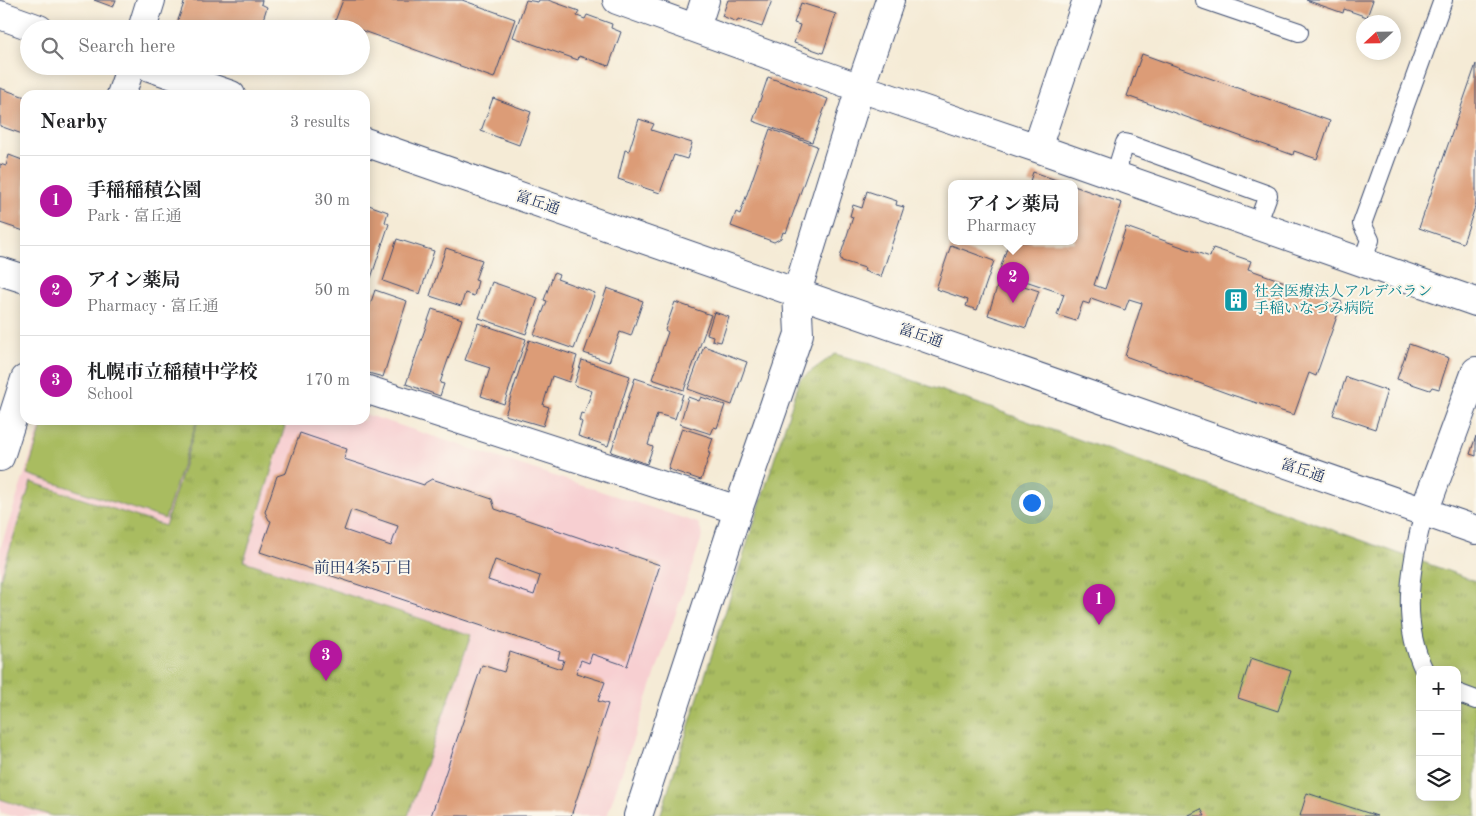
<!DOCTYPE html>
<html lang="en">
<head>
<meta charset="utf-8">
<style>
	:root { --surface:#fff; --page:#f6f6f6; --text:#202124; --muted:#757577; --line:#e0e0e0; --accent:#b5179e }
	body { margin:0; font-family:"Old Standard TT","Noto Serif JP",serif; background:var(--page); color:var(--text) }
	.controls { position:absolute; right:15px; bottom:15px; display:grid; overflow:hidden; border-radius:10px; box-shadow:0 2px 12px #0003 }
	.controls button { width:45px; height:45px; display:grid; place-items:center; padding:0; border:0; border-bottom:1px solid var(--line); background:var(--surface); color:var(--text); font:25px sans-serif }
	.compass { position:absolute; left:1356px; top:15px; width:45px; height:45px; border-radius:50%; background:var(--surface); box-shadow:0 2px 12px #0003; rotate:248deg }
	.you { position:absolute; left:1031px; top:502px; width:18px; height:18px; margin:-12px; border:4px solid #fff; border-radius:50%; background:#1a73e8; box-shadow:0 0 0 8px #1a73e833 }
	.badge { display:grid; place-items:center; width:32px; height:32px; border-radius:50%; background:var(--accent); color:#fff; font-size:16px; font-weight:700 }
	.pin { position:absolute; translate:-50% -41px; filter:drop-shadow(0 1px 2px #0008) }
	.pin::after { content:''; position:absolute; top:26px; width:18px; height:15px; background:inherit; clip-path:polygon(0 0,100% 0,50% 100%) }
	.popup { position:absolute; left:948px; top:180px; width:130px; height:65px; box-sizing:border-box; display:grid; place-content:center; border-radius:10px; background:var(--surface); filter:drop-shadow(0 1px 4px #0005); font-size:16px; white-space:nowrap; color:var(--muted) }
	.popup b { font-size:19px; color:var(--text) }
	.popup::after { content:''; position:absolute; left:50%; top:100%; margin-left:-10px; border:10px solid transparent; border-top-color:var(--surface) }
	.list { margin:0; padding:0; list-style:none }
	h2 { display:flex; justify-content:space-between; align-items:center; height:65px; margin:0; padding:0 20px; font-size:21px }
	h2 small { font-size:16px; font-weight:400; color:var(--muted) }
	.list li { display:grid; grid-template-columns:32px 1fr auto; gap:15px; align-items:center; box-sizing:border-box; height:90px; padding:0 20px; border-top:1px solid var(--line) }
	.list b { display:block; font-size:19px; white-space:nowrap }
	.list p { margin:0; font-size:16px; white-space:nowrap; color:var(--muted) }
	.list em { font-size:16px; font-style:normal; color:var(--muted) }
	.icon { flex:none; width:28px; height:28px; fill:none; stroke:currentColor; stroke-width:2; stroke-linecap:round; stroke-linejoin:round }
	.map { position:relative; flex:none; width:1476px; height:816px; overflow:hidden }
	.search { position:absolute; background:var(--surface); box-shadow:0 2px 12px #0003; left:20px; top:20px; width:350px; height:55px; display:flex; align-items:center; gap:12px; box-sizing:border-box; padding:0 18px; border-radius:28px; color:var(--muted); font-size:19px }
	.panel { position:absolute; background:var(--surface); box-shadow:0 2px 12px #0003; left:20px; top:90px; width:350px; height:335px; border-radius:15px }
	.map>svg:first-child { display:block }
</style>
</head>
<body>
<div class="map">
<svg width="1476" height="816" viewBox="0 0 1476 816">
	<defs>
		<pattern id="grass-tufts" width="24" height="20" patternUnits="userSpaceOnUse" patternTransform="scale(1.25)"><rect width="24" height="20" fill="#a9bc60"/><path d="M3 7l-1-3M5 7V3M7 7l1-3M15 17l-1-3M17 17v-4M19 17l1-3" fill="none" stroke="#899952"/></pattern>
	</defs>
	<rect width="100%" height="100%" fill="#fbf7ec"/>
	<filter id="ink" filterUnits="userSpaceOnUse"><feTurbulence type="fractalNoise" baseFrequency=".02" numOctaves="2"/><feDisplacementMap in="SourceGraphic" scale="10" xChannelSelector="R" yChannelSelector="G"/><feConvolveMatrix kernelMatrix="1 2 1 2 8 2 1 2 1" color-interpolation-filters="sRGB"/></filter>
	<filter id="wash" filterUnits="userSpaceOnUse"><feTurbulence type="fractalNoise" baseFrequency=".0096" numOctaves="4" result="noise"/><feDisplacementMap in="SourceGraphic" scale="20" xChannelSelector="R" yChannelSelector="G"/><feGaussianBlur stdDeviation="1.12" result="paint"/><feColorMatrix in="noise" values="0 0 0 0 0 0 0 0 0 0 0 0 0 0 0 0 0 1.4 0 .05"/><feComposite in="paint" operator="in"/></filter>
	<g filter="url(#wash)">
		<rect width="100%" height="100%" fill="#f5ebd6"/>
		<!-- built -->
		<path fill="#f7cfd1" d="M365 414 698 523 703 534 607 816H11L0 812V549L42 420H365Z"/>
		<!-- grass -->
		<path fill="url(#grass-tufts)" stroke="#62765f" fill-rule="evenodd" d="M835 354 853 359 1476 581V816H660L800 379ZM1420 670H1457V797H1420Z
			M198 420H268L285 426 244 561 471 635 408 816H52L0 799V580L31 482 165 526Z"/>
		<!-- garden -->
		<path fill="#a9bc60" stroke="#62765f" d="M44 420H197L165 519 27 474Z"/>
		<g id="blocks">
			<!-- building -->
			<path fill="#dc9c77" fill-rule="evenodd" d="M94 0H116L113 7Z
				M185 0H262L261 4 267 7 260 29H183L176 26Z
				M343 0H462L515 19 494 78 335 21Z
				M526 0 538 2 539 0H548L579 11 577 16 585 19 587 15 612 24 611 28 621 32 609 66 579 56 578 60 513 37Z
				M728 0H772L762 27 738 19 737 22 722 16Z
				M1306 0H1373L1367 17 1344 9 1343 13Z
				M801 3 836 14 823 53 794 43 800 25 794 23Z
				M1142 54 1330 121 1317 159 1294 151 1293 155 1127 96Z
				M1476 64V204L1463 243 1419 228Z
				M768 77 828 99 812 142 753 121Z
				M0 88 25 97V135L0 126Z
				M493 98 531 112 519 145 481 131Z
				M639 119 654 124 651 130 692 143 687 159 674 155 660 193 618 179 625 150 629 151Z
				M770 129 817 146 786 233 783 232 781 238 774 242 731 226 736 212 740 214Z
				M9 155 25 161 24 231 0 223V164L6 166Z
				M1033 172 1068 184H1029Z
				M1074 186 1122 203 1094 285 1105 289 1126 227 1210 257 1213 248 1251 261 1248 269 1342 302 1316 376 1309 373 1294 415 1229 394 1125 356 1142 303 1129 299 1125 310 1091 298 1089 304 1083 302 1076 321 1057 315 1064 294 999 272 1009 242H1074Z
				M867 191 897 201 896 205 904 207 881 277 864 271 865 268 842 261 840 257 853 217 850 216 853 205 862 208Z
				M366 204 388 212 385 222 389 224 371 278 365 276Z
				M397 239 434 251 420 294 383 281Z
				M951 245 994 261 977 310 966 306 968 300 936 289Z
				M446 248 482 260 475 280 478 281 474 296 465 293 461 306 430 296Z
				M554 273 559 275 557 279 595 293 574 349 534 335 547 301 544 300Z
				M1000 278 1039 291 1026 328 988 315Z
				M492 282 538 298 526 334 479 318Z
				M607 288 643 301 631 336 620 332 609 362 584 353Z
				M375 290 407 301 383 377 365 372V320Z
				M675 302 711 315 684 390 652 379 668 332 665 330Z
				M432 309 462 319 440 383 444 384 440 396 406 384Z
				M714 312 729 317 721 342 712 340 713 336 707 334Z
				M478 323 526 339 504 404 481 396 490 368 465 360Z
				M529 340 577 356 569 382 552 376 543 405 549 407 543 426 505 415Z
				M1409 344 1449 358 1439 389 1432 387 1430 390 1397 379Z
				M704 346 747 362 732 405 688 389Z
				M582 360 630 376 608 446 578 436 582 422 579 420 581 413 584 414 592 391 574 385Z
				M1346 377 1387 391 1375 429 1333 415Z
				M635 378 683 394 675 419 657 414 648 445 653 447 647 464 611 452Z
				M688 397 699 401 701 397 725 405 717 428 714 427 711 434 680 424Z
				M682 428 713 438 708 453H710L701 480 668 469Z
				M300 433 347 449 344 459 424 485 425 483 432 479 492 499 495 509 660 565 627 666 592 654 589 663 581 660 576 673 605 682 598 701 608 704 571 816H431L482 665 504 672 510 652 561 669 564 660 558 659 560 652 260 552 271 521 269 520 265 512 277 476 286 473ZM351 510 398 526 391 546 344 530ZM495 560 540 576 534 595 488 580Z
				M1476 436V456L1470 454Z
				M1251 658 1291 671 1278 711 1238 698Z
				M1307 793 1377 816H1300Z
				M1201 809 1205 816H1187Z"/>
		</g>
	</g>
	<g filter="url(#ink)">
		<use href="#blocks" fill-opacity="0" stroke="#3c4b70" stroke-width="1"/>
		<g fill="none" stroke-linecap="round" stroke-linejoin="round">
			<defs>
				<path id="lane" d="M1205 0 1299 32
					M1115 175 1125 143 1268 195 1257 225
					M1362 262 1370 240 1362 224 1443 0
					M1424 512C1411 563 1400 621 1424 670
					M1457 693 1476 700"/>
				<path id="street" d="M617 0 860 88 1037 148 1476 302
					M696 28 705 0
					M142 29 151 0
					M121 95 131 66
					M1037 148 1087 0
					M0 271 25 279
					M365 389 738 510
					M0 457 25 379
					M1424 512 1476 371
					M638 816 738 510 799 334 797 292 860 88 890 0"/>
				<path id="secondary" d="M0 15 39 29
					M147 66 231 95
					M365 142 1476 530"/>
			</defs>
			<!-- lane casing -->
			<use href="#lane" stroke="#3c4b70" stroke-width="20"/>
			<!-- street casing -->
			<use href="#street" stroke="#3c4b70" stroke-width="30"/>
			<!-- secondary casing -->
			<use href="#secondary" stroke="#3c4b70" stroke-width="30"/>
			<!-- lane -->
			<use href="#lane" stroke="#fff" stroke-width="18"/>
			<!-- street -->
			<use href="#street" stroke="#fff" stroke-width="28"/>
			<!-- secondary -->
			<use href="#secondary" stroke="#fff" stroke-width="28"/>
		</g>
	</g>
	<!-- icons -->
	<defs>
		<symbol id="building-square" viewBox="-11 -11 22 22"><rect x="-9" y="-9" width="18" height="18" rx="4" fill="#0f9aa8" stroke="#fbf7ec"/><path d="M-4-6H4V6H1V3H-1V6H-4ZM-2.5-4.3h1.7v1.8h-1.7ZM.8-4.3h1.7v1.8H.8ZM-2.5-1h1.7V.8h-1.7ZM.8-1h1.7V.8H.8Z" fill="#fff"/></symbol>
	</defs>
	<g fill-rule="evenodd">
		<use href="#building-square" x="1222" y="286" width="28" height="28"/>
	</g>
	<g text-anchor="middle" stroke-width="4" stroke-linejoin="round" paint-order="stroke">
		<!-- street labels -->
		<g font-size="15" fill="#1b2f5e" stroke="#fbf7ec">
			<text transform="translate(538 202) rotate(19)" y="5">富丘通</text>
			<text transform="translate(921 335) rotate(19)" y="5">富丘通</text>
			<text transform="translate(1303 470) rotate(19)" y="5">富丘通</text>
		</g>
		<!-- culture labels -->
		<g font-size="15" fill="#0d838f" stroke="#fbf7ec" text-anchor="start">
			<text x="1254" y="296">社会医療法人アルデバラン<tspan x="1254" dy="17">手稲いなづみ病院</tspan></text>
		</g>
		<!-- neighbourhood labels -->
		<g font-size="16" fill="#1b2f5e" stroke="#fbf7ec">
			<text x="363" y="573">前田4条5丁目</text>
		</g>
	</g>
</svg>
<div class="controls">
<button>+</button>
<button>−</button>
<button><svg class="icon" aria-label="layers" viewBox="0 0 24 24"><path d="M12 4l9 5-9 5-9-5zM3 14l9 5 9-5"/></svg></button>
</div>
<svg class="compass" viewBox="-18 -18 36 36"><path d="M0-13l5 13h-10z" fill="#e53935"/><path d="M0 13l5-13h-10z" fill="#757577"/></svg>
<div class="you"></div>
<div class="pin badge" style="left:1099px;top:625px">1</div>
<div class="pin badge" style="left:1013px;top:303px">2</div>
<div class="popup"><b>アイン薬局</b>Pharmacy</div>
<div class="pin badge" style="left:326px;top:681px">3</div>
<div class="search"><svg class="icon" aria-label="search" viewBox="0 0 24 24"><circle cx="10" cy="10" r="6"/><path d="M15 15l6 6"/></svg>Search here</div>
<section class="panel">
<h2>Nearby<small>3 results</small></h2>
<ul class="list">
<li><span class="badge">1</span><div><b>手稲稲積公園</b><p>Park · 富丘通</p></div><em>30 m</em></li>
<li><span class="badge">2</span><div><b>アイン薬局</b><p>Pharmacy · 富丘通</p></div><em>50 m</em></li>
<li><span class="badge">3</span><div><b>札幌市立稲積中学校</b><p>School</p></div><em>170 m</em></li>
</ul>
</section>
</div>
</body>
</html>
